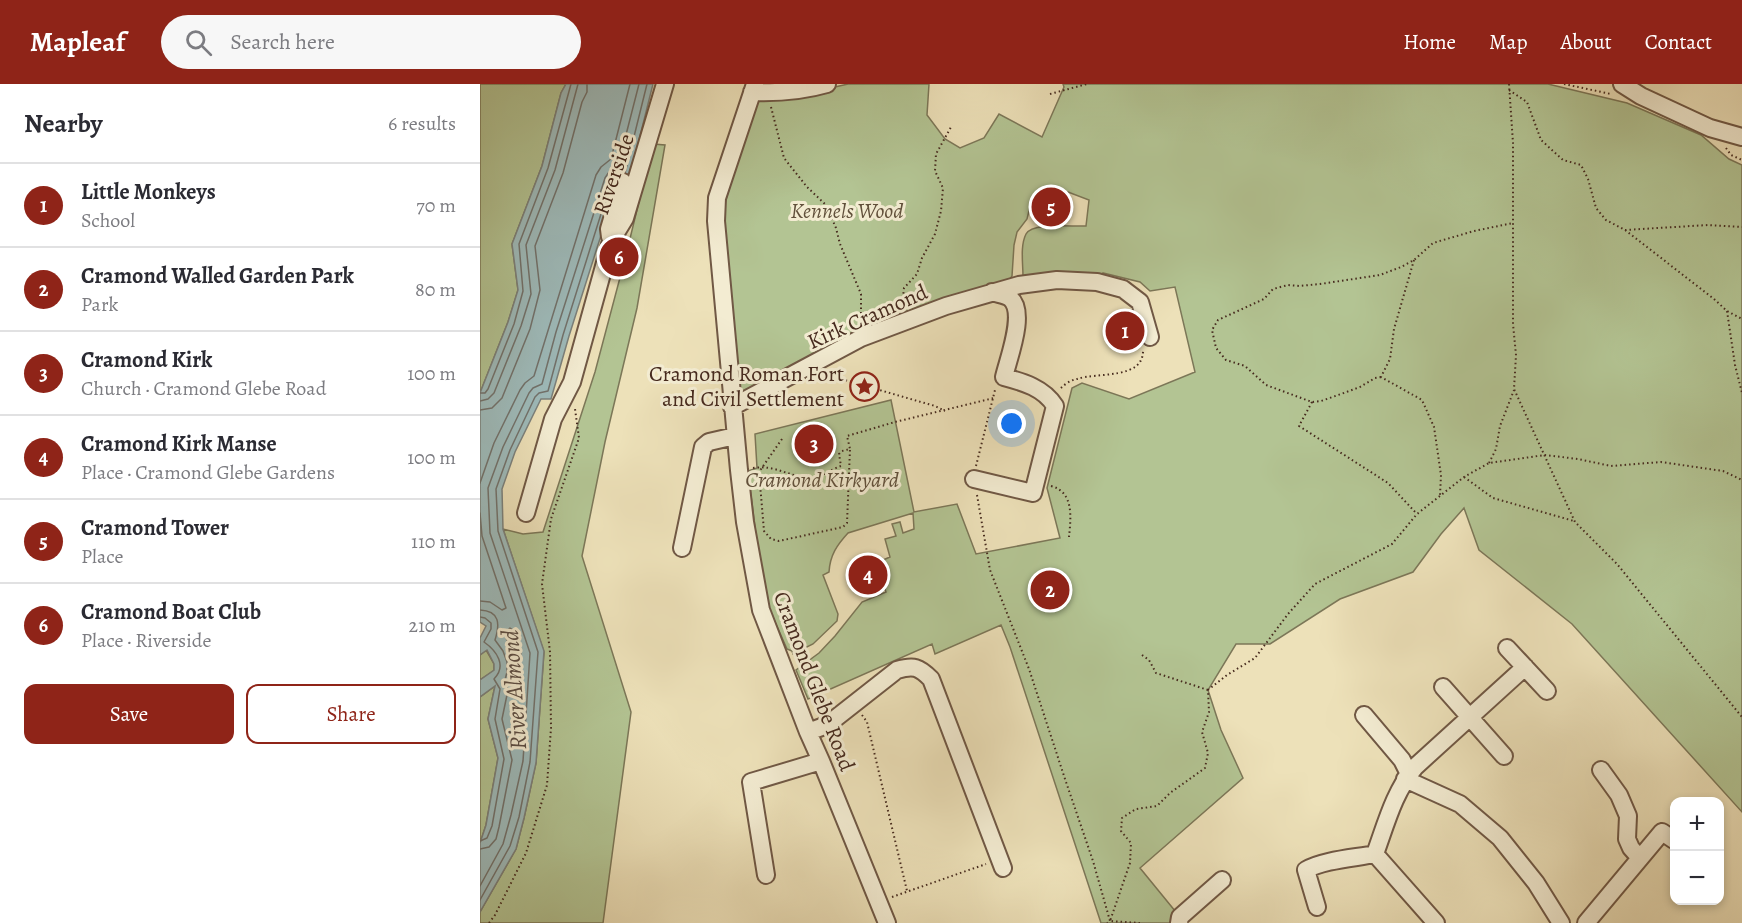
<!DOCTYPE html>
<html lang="en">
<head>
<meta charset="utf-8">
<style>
	:root { --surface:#fff; --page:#f7f7f7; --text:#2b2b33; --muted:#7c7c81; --line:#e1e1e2; --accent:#8f2418 }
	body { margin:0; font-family:Alegreya,serif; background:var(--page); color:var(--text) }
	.controls { position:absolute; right:18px; bottom:18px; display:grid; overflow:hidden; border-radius:12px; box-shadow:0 3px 9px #0003 }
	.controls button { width:54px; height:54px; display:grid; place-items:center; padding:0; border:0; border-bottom:2px solid var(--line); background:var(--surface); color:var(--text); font:30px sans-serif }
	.you { position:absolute; left:532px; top:340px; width:21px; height:21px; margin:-15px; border:4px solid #fff; border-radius:50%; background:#1a73e8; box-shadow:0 0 0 9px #1a73e833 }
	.badge { display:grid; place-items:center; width:39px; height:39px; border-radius:50%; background:var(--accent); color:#fff; font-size:20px; font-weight:700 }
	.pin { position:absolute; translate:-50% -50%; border:3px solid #fff; box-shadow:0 2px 6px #0006 }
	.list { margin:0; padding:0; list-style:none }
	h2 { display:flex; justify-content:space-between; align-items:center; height:78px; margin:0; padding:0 24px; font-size:26px }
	h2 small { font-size:20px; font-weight:400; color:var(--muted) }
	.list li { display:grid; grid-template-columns:39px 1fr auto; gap:18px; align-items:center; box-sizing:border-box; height:84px; padding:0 24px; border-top:2px solid var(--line) }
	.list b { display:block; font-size:22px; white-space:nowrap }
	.list p { margin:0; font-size:20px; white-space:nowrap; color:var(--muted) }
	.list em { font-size:20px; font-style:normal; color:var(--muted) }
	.actions { display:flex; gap:12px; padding:18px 24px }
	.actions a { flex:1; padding:14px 0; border:2px solid var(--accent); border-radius:12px; text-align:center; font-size:21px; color:var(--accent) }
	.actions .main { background:var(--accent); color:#fff }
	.icon { flex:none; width:33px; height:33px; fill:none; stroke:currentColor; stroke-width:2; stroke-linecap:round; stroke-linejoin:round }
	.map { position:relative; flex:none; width:1262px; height:839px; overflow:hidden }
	header { display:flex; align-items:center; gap:36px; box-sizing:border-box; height:84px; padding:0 30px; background:var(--accent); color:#fff }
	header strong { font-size:28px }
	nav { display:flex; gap:33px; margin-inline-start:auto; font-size:21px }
	.search { width:420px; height:54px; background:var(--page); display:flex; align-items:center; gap:15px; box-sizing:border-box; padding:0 21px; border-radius:33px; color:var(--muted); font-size:22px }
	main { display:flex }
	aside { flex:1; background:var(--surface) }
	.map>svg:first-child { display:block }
</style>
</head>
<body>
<header>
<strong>Mapleaf</strong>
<div class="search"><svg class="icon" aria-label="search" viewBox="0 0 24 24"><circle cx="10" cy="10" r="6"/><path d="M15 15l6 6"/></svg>Search here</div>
<nav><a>Home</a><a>Map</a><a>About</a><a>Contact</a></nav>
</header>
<main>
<aside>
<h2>Nearby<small>6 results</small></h2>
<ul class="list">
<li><span class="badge">1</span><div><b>Little Monkeys</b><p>School</p></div><em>70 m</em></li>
<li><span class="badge">2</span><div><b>Cramond Walled Garden Park</b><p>Park</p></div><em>80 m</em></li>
<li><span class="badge">3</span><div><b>Cramond Kirk</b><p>Church · Cramond Glebe Road</p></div><em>100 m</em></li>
<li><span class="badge">4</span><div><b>Cramond Kirk Manse</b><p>Place · Cramond Glebe Gardens</p></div><em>100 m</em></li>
<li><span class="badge">5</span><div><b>Cramond Tower</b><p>Place</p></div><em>110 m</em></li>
<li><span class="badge">6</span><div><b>Cramond Boat Club</b><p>Place · Riverside</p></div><em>210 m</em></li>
</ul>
<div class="actions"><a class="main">Save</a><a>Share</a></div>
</aside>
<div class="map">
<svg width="1262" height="839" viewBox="0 0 1262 839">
	<rect width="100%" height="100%" fill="#ede1b9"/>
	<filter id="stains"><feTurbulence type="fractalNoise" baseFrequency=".00333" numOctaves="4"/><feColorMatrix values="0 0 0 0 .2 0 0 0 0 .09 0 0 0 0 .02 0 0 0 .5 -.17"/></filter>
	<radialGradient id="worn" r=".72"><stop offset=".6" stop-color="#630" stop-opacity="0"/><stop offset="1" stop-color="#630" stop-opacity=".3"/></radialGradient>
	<!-- green -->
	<path fill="#b3c493" stroke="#7c7758" stroke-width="1.5" d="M0 0H86L81 9 62 82 32 160 38 206 28 238 0 309Z
		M368 0H449L447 31 465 55 480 64 504 54 519 30 562 53 584 3 583 0H1068L1147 19 1221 51 1249 75 1262 81V728L1092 540 999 466 984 424 961 450 933 488 860 515 790 560H756L728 606 741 646 763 694 660 784 700 833 699 839H621L530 563 521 541 455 570 452 560 328 615 316 586 339 569 355 552 382 518 406 508 396 479 410 473 405 455 416 452 412 440 420 438 423 449 434 445 433 429 368 449C357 461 350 471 349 488L343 491 358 530 357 537 333 560 313 570 312 567 307 565 288 522 279 476 268 387 277 384 275 350 411 316 434 428 477 420 496 470 580 454 567 404 592 304 602 299 649 315 715 288 695 203 670 207 660 198 623 189 622 195 543 193C543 179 540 162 546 150 552 138 593 143 606 142L609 116 588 108 567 105 551 119 547 135 537 148 534 161 532 192 529 197 262 313 260 307 243 125 277 15 311 13Z
		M173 60 185 61 157 224 125 358 102 472 151 628 123 839H0V828L36 765 44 734 56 679 64 568 23 445 43 450 63 448 115 288 146 171Z
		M6 566 14 580V587L0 596V571Z
		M15 602 8 635 18 674 6 741 0 759V613Z"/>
	<!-- water -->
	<path fill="#9ebbbb" stroke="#7b817c" stroke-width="1.5" d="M86 0H173L148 100 138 98 89 252 71 315H61L35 368 22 405 23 445 64 567 56 679 44 734 36 765 0 828V759L6 741 18 674 8 635 15 602 0 613V596L14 586V580L7 566 0 571V554L6 542 0 538V309L28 238 38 206 32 160 62 82 81 9Z"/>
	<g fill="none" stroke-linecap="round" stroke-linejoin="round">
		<!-- shore -->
		<path stroke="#72726c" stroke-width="1.5" d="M145 89 167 0
			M0 309H5L8 305 34 240 43 207 39 160 68 84 91 0
			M0 317 8 315 14 309 41 242 51 210 46 161 75 86 98 0
			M0 326 12 324 22 314 50 245 60 206 55 162 83 89 102 18 107 8V0
			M0 399 14 359 40 306 45 299 54 292 116 91 121 83 131 75 150 0
			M0 429 2 452 26 524 22 526 10 518 0 517
			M0 526C20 527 20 540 15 556L23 567 27 578V588L25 596 28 606 22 635 32 676 19 743 16 755 9 763 0 765
			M0 533 5 534 11 539V545L4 558C17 567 27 582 14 595L20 605 15 635 24 675 12 742 7 754 0 757
			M30 544 33 546 41 570 39 575 35 573 26 554 28 546Z
			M0 802 23 760 31 731 43 677 50 569 10 449 8 404 23 363 49 309 53 304 62 300 76 248 125 94 129 88 138 82 159 0
			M0 816 30 762 39 733 50 678 58 568 18 447 16 405 30 366 55 313 59 309 68 307 83 251 126 114 132 97 135 93"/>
		<defs>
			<path id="minor" d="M275 0 237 114 236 137 259 386 265 438 281 526 328 648 341 677 407 839
				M1142 0 1161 12 1230 44 1262 53
				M272 8C298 9 323 7 347 0
				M130 153 129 145 143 98
				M252 323 381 254 466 222 539 201 577 196 617 198 643 205 660 218 670 253
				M494 395 553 409 575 322C564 304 543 298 524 293 528 275 547 228 530 214 526 211 517 210 512 208
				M46 429 73 335 92 298 131 157 145 134 185 0
				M202 464 223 363 229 358 255 352
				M1027 564 1067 607
				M963 603 1024 672
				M884 631 922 676 929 690
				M328 648 347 641 417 586C434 581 439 583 451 595L523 784
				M1121 686 1139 711 1148 732 1147 755 1151 764 1160 774
				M925 695 980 720 1020 754 1056 799 1081 839
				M895 770 956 839
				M286 791 271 698 341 677
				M837 823 826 786C843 776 875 774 895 770 906 740 914 708 935 683L1045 583
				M699 839 700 833 742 796
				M1106 839 1182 748 1194 756"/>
		</defs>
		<!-- minor casing -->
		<use href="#minor" stroke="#705845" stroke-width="20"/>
		<!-- path -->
		<path stroke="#462a1e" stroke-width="2" stroke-dasharray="1.5 3" stroke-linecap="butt" d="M1029 0 1033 59V240L1036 271 1034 305 1095 438 1137 480 1262 633
			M1084 0 1131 10
			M1029 6 1047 18 1061 56 1083 76 1101 81 1108 95 1116 124 1126 136 1145 146 1234 215 1247 227 1262 235
			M570 10 607 0
			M291 23 304 74 327 103 346 121 356 144 360 160 381 210V239
			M1246 64 1251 71 1262 76
			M1145 146 1228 141 1262 143
			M934 176 914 245 910 275 901 293 942 316 954 343 961 391 960 411
			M422 223 424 204 437 190 442 174 455 150 461 127 463 104 455 87 456 70 471 43
			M1247 227 1255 281 1262 309
			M344 290 455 322 465 327
			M901 293 895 294 880 303 861 310 841 317 832 318 786 301 765 282 746 276 736 264 732 246 738 236 784 215 793 205 808 201 819 202 840 200 900 191 921 183 934 176 953 159 994 147 1033 139
			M581 304C585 300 591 296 597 295 617 288 664 296 663 266
			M832 318 819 342 908 399 937 430
			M302 355 279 388 284 447 291 455 299 457 363 443 367 439 370 365
			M1009 379 1016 365 1020 342 1034 306
			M496 382 515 306
			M273 384C298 380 312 396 335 393 343 392 352 385 361 382L359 370 362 367 370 365 367 352 415 338 514 314
			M984 393 1013 414 1094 437
			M571 402C594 408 591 433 589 453
			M497 411 510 486 549 585 586 698 613 777 630 837 627 839
			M662 571 669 576 676 589 728 606
			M382 631 387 638 427 807
			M412 813 506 780
			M9 839 15 831 46 769 67 701 71 644 70 568 62 500 71 435 99 354 95 325
			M660 839 630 837 650 779 651 759 641 747 642 734 656 725 677 722 690 709 725 684 728 669 722 648 729 628 728 606 747 591 775 574 808 530 835 500 912 460 937 430 984 393 1009 379 1065 371 1098 375 1131 382 1181 378 1243 387 1262 396"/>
		<!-- minor -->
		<use href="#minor" stroke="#f3ecd2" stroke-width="16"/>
	</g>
	<!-- icons -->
	<defs>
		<symbol id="sight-ring" viewBox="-11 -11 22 22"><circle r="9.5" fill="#f3ecd2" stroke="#8f2418" stroke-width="1.5"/><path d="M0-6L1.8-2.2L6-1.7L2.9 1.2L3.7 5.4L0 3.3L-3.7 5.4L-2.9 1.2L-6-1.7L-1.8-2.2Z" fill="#8f2418"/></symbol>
	</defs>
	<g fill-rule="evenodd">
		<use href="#sight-ring" x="368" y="286" width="33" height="33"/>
	</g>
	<g text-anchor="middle" stroke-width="6" stroke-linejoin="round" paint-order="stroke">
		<!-- street labels -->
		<g font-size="22" fill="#462a1e" stroke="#f3ecd2">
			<text transform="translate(133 90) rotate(-71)" y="8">Riverside</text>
			<text transform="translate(387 232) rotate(-24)" y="8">Kirk Cramond</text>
			<text transform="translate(335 597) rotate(69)" y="8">Cramond Glebe Road</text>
		</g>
		<!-- park labels -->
		<g font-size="22" font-style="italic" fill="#61503b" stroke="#f3ecd2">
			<text x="367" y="134">Kennels Wood</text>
			<text x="342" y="403">Cramond Kirkyard</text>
		</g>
		<!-- poi labels -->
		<g font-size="22" fill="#462a1e" stroke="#f3ecd2" text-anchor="end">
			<text x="364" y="297">Cramond Roman Fort<tspan x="364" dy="25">and Civil Settlement</tspan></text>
		</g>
		<!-- water labels -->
		<g font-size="24" font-style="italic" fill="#5c4e45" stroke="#f3ecd2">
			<text transform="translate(34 606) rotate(-94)" y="8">River Almond</text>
		</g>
	</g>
	<rect width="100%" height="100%" filter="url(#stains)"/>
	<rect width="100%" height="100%" fill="url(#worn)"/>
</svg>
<div class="controls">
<button>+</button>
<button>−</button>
</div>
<div class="you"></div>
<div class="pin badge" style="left:645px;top:247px">1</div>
<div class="pin badge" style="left:570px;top:506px">2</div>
<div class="pin badge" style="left:334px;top:360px">3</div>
<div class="pin badge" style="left:388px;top:491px">4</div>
<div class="pin badge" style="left:571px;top:123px">5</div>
<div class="pin badge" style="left:139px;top:173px">6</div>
</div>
</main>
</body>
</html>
